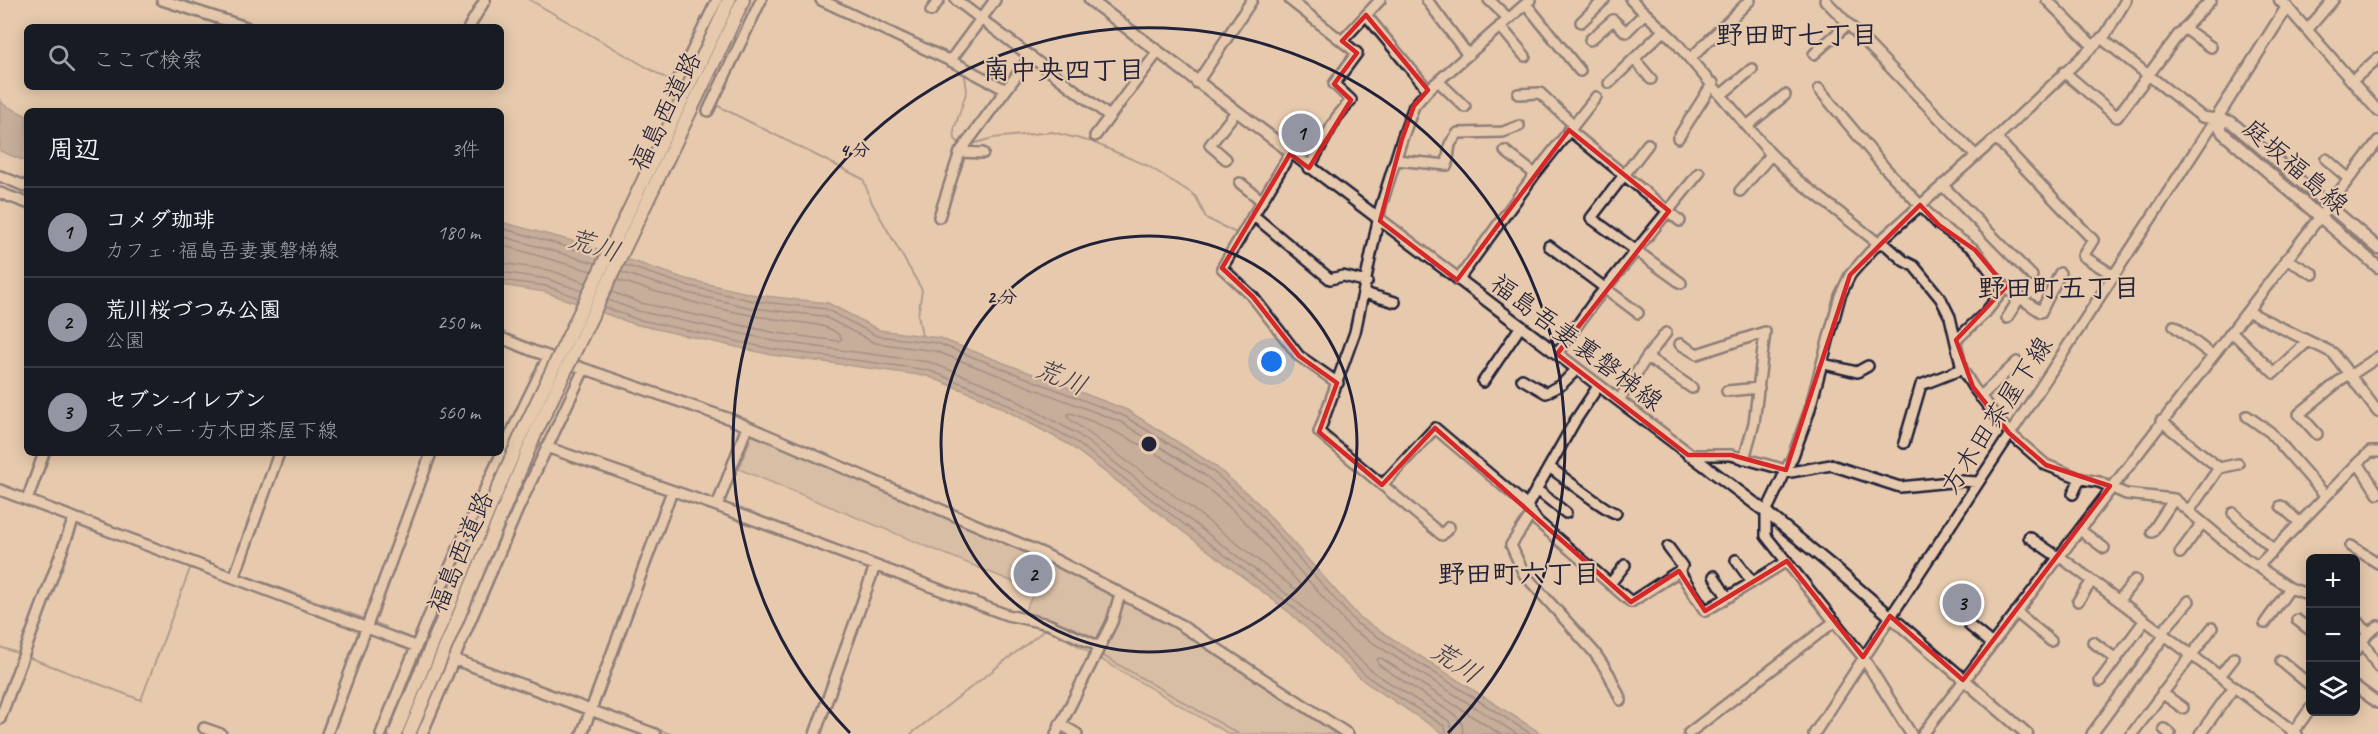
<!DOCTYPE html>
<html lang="ja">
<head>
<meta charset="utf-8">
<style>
	:root { --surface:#171b24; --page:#20242c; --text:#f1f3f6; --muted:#9ea1a6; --line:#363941; --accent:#9495a2 }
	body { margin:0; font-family:Caveat,"Klee One",sans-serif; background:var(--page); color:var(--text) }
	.controls { position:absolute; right:18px; bottom:18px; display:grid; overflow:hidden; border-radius:9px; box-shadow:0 3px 15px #0003 }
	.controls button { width:54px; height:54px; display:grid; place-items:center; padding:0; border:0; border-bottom:2px solid var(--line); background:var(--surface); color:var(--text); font:30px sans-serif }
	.you { position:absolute; left:1272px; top:362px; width:21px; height:21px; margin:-15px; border:4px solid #fff; border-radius:50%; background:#1a73e8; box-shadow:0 0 0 9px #1a73e833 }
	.badge { display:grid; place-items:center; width:39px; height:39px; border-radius:50%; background:var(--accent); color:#111; font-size:20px; font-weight:700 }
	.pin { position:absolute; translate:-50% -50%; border:3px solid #fff; box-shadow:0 2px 6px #0006 }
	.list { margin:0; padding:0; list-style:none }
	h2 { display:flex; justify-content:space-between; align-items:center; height:78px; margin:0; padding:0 24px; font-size:26px }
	h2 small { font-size:20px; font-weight:400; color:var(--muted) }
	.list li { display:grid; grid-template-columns:39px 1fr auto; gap:18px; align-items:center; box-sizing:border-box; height:90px; padding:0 24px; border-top:2px solid var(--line) }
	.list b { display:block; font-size:22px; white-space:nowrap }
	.list p { margin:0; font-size:20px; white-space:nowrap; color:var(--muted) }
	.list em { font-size:20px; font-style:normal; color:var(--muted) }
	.icon { flex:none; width:33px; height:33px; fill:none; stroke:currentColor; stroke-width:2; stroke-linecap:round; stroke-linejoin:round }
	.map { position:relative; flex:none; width:2378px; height:734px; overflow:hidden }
	.search { position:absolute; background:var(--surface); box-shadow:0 3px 15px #0003; left:24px; top:24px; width:480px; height:66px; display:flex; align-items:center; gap:15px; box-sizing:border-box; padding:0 21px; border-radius:9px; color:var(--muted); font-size:22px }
	.panel { position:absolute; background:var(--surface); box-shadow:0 3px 15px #0003; left:24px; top:108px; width:480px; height:348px; border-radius:9px }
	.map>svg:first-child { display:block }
</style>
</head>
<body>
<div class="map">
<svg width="2378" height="734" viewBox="0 0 2378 734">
	<rect width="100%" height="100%" fill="#e7caad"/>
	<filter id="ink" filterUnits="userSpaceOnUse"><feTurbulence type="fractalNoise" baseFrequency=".0167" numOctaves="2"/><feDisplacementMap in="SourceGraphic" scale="12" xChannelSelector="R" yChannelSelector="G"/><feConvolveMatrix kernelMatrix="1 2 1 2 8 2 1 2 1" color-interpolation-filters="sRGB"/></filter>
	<g filter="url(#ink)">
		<!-- green -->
		<path fill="#c6af9a" stroke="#74686a" stroke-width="1.5" d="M752 435 1038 557 1173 627 1336 734H1229L1023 614 1035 591 739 469Z"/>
		<!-- water -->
		<path fill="#9e8c83" stroke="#6c6266" stroke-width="1.5" d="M0 100 4 105 27 116V162L0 151Z
			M501 222 576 242 686 279 756 295 828 303 879 330 939 338 1127 410 1214 465 1257 502 1360 618 1542 734H1444L1365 682 1289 612 1068 444 983 398 927 376 772 355 634 324 545 292 501 285Z"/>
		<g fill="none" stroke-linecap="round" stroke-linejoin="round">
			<!-- shore -->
			<path stroke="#544c58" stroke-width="1.5" d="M501 228 599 256
				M501 236 595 263
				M501 245 591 271
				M501 263 549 270 586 283
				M625 265 685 285 754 301 826 309 877 336 937 343 1124 416 1211 470 1253 506 1356 623 1531 734
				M501 272 547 279 582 291
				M621 272 683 292 752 308 823 316 875 343 935 351 1121 422 1206 476 1248 512 1351 629 1517 734
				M501 280 546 286 579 298
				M612 292 641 303 776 333 839 341 842 339C834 325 811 324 797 322 735 315 677 299 618 280
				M608 300 638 311 774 341 929 362 990 386 1076 433 1297 602 1373 672 1449 721 1454 734
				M604 307 636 319 772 349 928 370 986 393 1072 439 1293 607 1369 678 1444 726 1447 734
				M1071 413C1132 436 1195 472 1242 519 1262 539 1280 563 1300 584V588L1295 589 1194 510 1068 418V414Z
				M1463 734 1462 724 1455 715 1379 665 1377 659 1381 658 1500 734"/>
			<!-- stream -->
			<path stroke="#6c6266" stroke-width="2" d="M530 0 674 83
				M834 0 885 25
				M904 34 951 54
				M714 104 863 179 872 203 922 290 918 315 922 336
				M960 144 955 139 954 130 967 90 964 71
				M969 145 993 138 1052 132 1092 142 1148 166 1190 192 1196 197 1206 218 1238 234
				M198 561 232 571
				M238 573 368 620
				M373 622 386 627
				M0 647 20 654
				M1100 654 1239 734
				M25 656 141 700 191 566
				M601 709 671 734
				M911 734 1046 629 1095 651"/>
			<defs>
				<path id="minor" d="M162 0 246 27
					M821 0 959 65 1006 90
					M956 0 1109 116
					M1290 0 1357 53 1334 84 1351 100 1337 117 1309 168
					M1427 0 1468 55
					M1489 0 1509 19
					M1631 0 1674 40 1769 152 1796 179 1878 243 1886 245 1904 261 1914 266 1941 299 1950 317 1962 369 1973 387 2009 433 2046 465 2082 479 2099 482 2126 494 2174 499 2245 558 2290 588 2310 595
					M1825 0 1975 155
					M2047 0 2093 46
					M1526 4 1580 71
					M2287 7 2378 111
					M931 11 939 0
					M1366 15 1428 90
					M1581 22 1604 0
					M1500 26 1525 56
					M469 27 485 0
					M2184 28 2211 47
					M2307 30 2333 0
					M1590 40 1613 20 1626 32 1645 13
					M1342 41 1380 0
					M1814 54 1848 24
					M1691 58 1750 0
					M1634 59 1651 79
					M950 61 995 0
					M2064 72 2117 117 2179 34 2211 0
					M1438 81 1465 107
					M2352 81 2378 58
					M1197 83 1252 0
					M1609 83 1664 30
					M1819 89 1885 168 1939 225 1975 250 1993 275 2010 291 2041 312 2060 273
					M672 92 717 0
					M1518 94 1540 93 1574 125
					M1722 94 1752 69
					M708 111 761 0
					M1747 126 1785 95
					M1569 130 1680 221
					M1095 136 1157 53
					M1678 138 1713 83
					M1996 138 2093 240 2083 256 2113 275
					M1648 144 1591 218 1681 283
					M1505 151 1535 174
					M960 152 983 153
					M1290 154 1222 268 1253 297 1299 356 1338 383
					M1226 159 1210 145 1235 113
					M2326 159 2349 179
					M1396 160 1447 165 1450 144 1458 133 1503 132 1519 126
					M0 176 27 187
					M1240 183 1261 200
					M1942 185 2032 276
					M1740 191 1771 155
					M0 193 27 203
					M1253 215 1330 279 1343 276 1367 282
					M939 217 960 152 1031 56
					M1549 246 1638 313
					M2286 259 2313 274
					M1458 280 1535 174 1596 97
					M1364 293 1395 302
					M2249 312 2333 353 2378 412
					M2007 318 2020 297
					M2174 326 2212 355
					M2232 332 2274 373 2308 341
					M501 338 533 351 730 419 1044 554 1176 622 1348 734
					M1956 340 1985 313 2006 287
					M1680 344 1697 354 1765 332 1754 423 1744 459
					M1557 354 1593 303 1699 173
					M1647 357 1692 388
					M1824 364 1857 372 1868 366
					M2351 375 2378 357
					M1522 379 1546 393 1562 384 1577 369
					M1483 382 1521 326
					M1727 391 1759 388
					M1980 397 2017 362
					M1619 400 1647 357 1666 333
					M2247 416 2270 432 2325 495
					M2161 421 2219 468 2189 511
					M2317 434 2299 414 2349 373
					M1904 443 1921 385 1962 369
					M546 447 717 506 747 427
					M1688 455H1731L1786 470
					M2358 463 2378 494
					M1549 467C1561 475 1607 512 1616 513
					M2219 468 2238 464
					M1785 473 1831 465 1900 487 1961 481 1977 482
					M1382 485 1435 428 1527 506 1537 521 1631 602 1679 571 1705 611 1787 561
					M1536 489 1566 513
					M0 490 415 646
					M2073 494 2080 478
					M27 500 44 453
					M717 506 1007 615 1048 624 1098 646
					M1527 506 1575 421 1599 385
					M2281 506 2299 522
					M1532 513 1511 545 1524 574 1594 652 1609 674 1621 700
					M2233 513 2273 549
					M1449 527 1442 535 1319 432 1355 332 1381 206 1402 139 1414 106 1428 90 1530 0
					M2080 530 2104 548
					M2152 532 2174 499
					M2029 537 2058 557
					M2351 546 2378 563
					M1668 547 1682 566 1679 571
					M2180 553 2202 523
					M2059 556 2297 734
					M1736 560 1752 582
					M2259 565 2358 463 2370 452H2378
					M1714 576 1727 597
					M234 578 279 453
					M1610 584 1625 565
					M2119 600 2135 580
					M2078 601 2092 581
					M2016 612 2051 641
					M2356 619 2368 633
					M2297 620 2310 630
					M2265 623 2290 588
					M1970 626 1991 643
					M2162 632 2189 601
					M2093 642 2116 659
					M2363 642 2378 667
					M2356 651 2368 633 2378 626
					M453 659 655 734
					M2281 661 2310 685
					M2220 676 2234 658
					M2100 681 2145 620
					M2356 687 2378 703
					M2162 693 2183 708
					M0 719 74 518
					M1060 724 1077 734
					M204 728 221 734
					M2164 729 2170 734
					M1689 733 1835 621
					M327 734 431 453
					M381 734C431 606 487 480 548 357
					M422 734 518 509 584 369
					M582 734 672 491
					M815 734 875 566
					M1056 734 1112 622 1120 594
					M1814 734 2216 119 2202 117 2101 38
					M1911 734 1863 657 1766 536V512L1793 456 1809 412 1840 296 1850 275 1878 243 1996 138 2106 34 2126 0
					M1923 734 2378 141
					M2092 734 2165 635
					M2132 734 2212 628
					M2200 734 2234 687
					M2292 734 2310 709"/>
				<path id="major" d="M1090 0 1766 512 1832 566 2027 734
					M2216 119 2223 133 2378 267
					M2216 119 2231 122 2378 248
					M2216 119 2287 7 2280 0"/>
				<path id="highway" d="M715 31 729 0
					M726 37 743 0
					M395 734 484 521
					M409 734 496 527"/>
			</defs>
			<!-- minor casing -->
			<use href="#minor" stroke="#22223b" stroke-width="14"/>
			<!-- major casing -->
			<use href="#major" stroke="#22223b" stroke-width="15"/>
			<!-- highway casing -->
			<use href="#highway" stroke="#22223b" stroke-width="16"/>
			<!-- minor -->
			<use href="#minor" stroke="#e7caad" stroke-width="9"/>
			<!-- major -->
			<use href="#major" stroke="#e7caad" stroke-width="10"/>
			<!-- highway -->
			<use href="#highway" stroke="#e7caad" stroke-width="12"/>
			<defs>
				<path id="highway-bridge" d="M484 521 523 431 715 31
					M496 527 536 432 726 37"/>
			</defs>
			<!-- highway-bridge casing -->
			<use href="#highway-bridge" stroke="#22223b" stroke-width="16" stroke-linecap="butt"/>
			<!-- highway-bridge -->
			<use href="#highway-bridge" stroke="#e7caad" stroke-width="12"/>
		</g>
	</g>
	<!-- marked area -->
	<path d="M0 0H2378V734H0ZM1366 15 1428 90 1414 106 1402 139 1380 221 1457 280 1569 130 1669 211 1557 354 1688 455H1731L1786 470 1850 275 1920 205 1939 225 1975 250 2006 287 1956 340 1973 387 2009 433 2046 465 2110 486 1963 680 1890 616 1863 657 1787 561 1705 611 1679 571 1631 602 1435 428 1382 485 1319 432 1337 383 1299 356 1253 297 1222 268 1290 154 1309 168 1351 100 1334 84 1357 53 1342 41Z" fill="#e7caad" fill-opacity=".55" fill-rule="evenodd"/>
	<path fill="none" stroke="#d62828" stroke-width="4.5" stroke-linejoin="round" d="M1366 15 1428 90 1414 106 1402 139 1380 221 1457 280 1569 130 1669 211 1557 354 1688 455H1731L1786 470 1850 275 1920 205 1939 225 1975 250 2006 287 1956 340 1973 387 2009 433 2046 465 2110 486 1963 680 1890 616 1863 657 1787 561 1705 611 1679 571 1631 602 1435 428 1382 485 1319 432 1337 383 1299 356 1253 297 1222 268 1290 154 1309 168 1351 100 1334 84 1357 53 1342 41Z"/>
	<!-- distance rings -->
	<g fill="none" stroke="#22223b" stroke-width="3">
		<circle cx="1149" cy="444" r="208"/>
		<path d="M850 733A416 416 0 1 1 1448 733"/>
	</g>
	<g text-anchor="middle" stroke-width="4.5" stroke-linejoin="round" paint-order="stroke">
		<!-- street labels -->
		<g font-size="26" fill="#22223b" stroke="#e7caad">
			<text transform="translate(665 111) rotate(-64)" y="9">福島西道路</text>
			<text transform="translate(2296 166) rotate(41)" y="9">庭坂福島線</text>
			<text transform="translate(1577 342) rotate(37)" y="9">福島吾妻裏磐梯線</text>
			<text transform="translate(1996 415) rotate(-57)" y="9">方木田茶屋下線</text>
			<text transform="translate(460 552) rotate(-67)" y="9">福島西道路</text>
		</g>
		<!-- neighbourhood labels -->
		<g font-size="27" font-weight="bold" fill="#22223b" stroke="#e7caad">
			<text x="1797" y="44">野田町七丁目</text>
			<text x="1064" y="79">南中央四丁目</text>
			<text x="2059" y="297">野田町五丁目</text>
			<text x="1519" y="583">野田町六丁目</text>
		</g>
		<!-- water labels -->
		<g font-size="27" font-style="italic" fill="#413c4d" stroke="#e7caad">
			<text transform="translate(594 245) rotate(18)" y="9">荒川</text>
			<text transform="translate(1061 377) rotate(23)" y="9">荒川</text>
			<text transform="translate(1456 662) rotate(33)" y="9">荒川</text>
		</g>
	</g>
	<circle cx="1149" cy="444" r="9" fill="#22223b" stroke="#e7caad" stroke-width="3"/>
	<g font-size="18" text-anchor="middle" font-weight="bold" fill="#22223b" stroke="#e7caad" stroke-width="4.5" stroke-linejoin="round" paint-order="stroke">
		<text x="855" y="156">4 分</text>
		<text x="1002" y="303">2 分</text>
	</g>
</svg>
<div class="controls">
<button>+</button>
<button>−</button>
<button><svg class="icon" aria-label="layers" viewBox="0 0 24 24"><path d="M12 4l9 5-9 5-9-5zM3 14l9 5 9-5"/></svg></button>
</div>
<div class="you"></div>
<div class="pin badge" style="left:1301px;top:133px">1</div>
<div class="pin badge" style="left:1033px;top:574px">2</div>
<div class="pin badge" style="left:1962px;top:603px">3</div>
<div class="search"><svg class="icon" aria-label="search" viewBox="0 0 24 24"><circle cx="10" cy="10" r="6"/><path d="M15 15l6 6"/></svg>ここで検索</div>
<section class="panel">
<h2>周辺<small>3件</small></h2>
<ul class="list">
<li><span class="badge">1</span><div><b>コメダ珈琲</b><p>カフェ · 福島吾妻裏磐梯線</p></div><em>180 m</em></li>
<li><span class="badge">2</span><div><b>荒川桜づつみ公園</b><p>公園</p></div><em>250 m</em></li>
<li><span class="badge">3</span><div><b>セブン-イレブン</b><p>スーパー · 方木田茶屋下線</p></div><em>560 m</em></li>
</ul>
</section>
</div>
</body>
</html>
